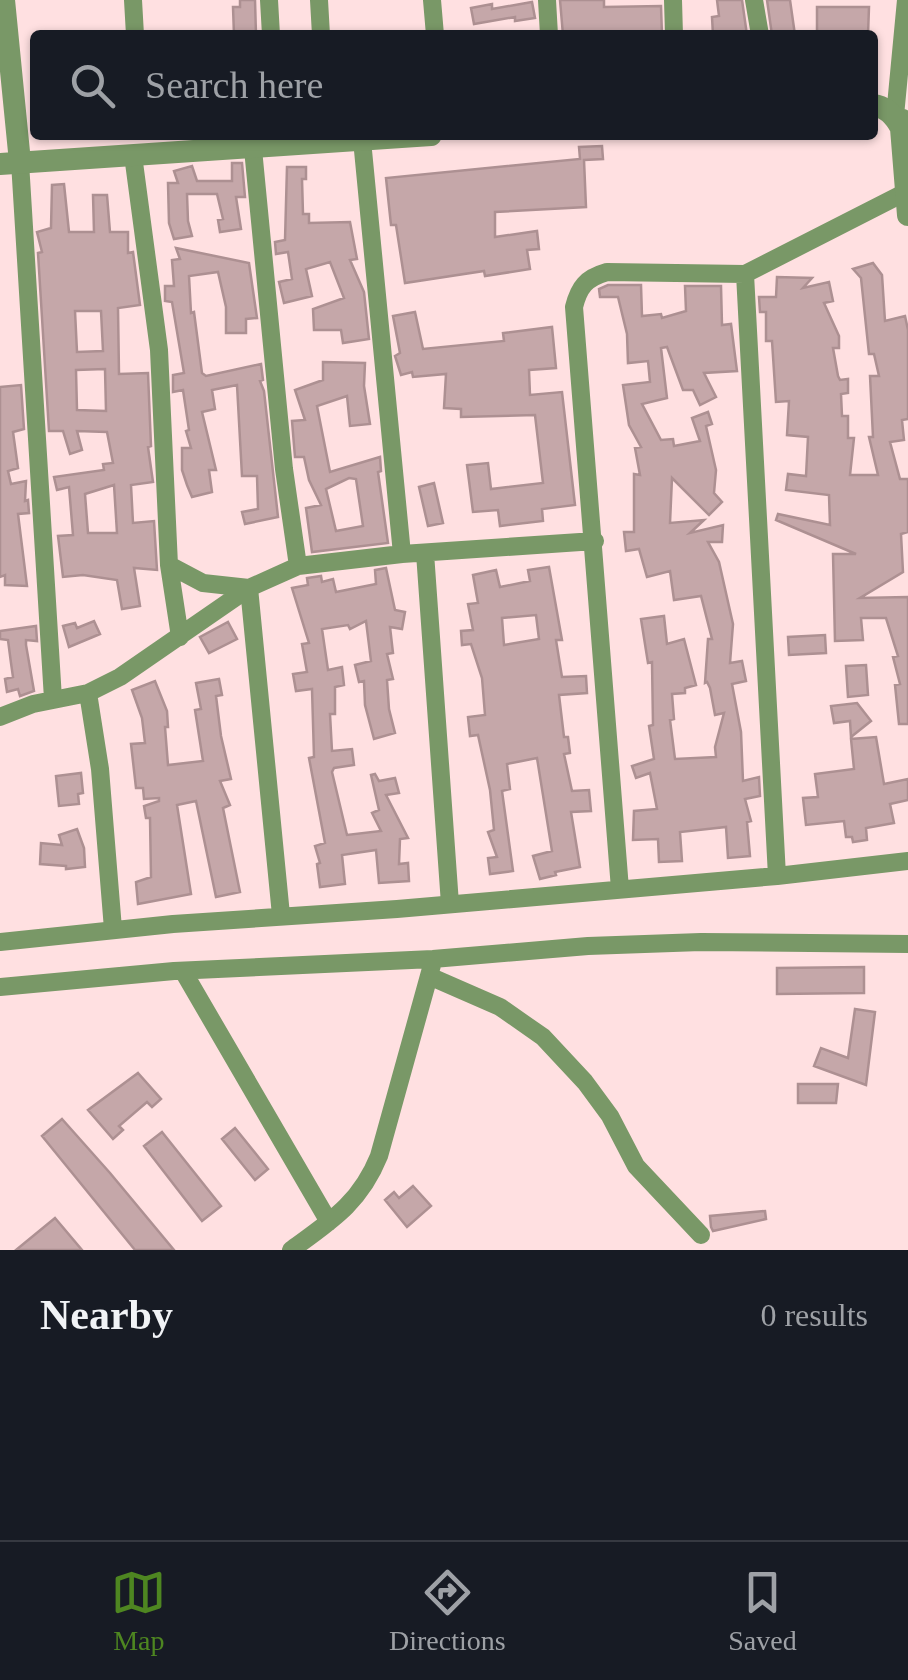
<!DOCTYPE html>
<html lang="en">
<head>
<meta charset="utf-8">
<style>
	:root { --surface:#171b24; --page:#242831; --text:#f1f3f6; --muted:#9ea1a6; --line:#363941; --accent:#4e8621 }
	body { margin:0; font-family:Georgia,serif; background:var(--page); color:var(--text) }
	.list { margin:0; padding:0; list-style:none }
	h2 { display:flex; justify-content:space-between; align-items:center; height:130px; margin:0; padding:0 40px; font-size:42px }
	h2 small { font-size:32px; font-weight:400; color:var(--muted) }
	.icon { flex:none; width:55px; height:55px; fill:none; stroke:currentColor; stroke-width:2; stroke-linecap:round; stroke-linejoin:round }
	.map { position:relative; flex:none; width:908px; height:1250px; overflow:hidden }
	.search { position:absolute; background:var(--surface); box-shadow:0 2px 8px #0004; left:30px; right:30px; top:30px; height:110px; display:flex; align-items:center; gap:25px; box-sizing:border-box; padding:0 35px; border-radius:10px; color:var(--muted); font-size:38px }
	.sheet { height:290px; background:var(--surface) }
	nav { display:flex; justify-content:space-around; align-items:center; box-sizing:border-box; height:140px; border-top:2px solid var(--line); background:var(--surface); font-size:28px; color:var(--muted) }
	nav a { display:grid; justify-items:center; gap:5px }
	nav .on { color:var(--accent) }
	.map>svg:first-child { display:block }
</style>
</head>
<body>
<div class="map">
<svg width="908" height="1250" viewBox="0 0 908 1250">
	<rect width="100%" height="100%" fill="#ffe0e1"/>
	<!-- building -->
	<path fill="#c5a7a9" stroke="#ad9092" stroke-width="2.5" fill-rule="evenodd" d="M240 0H255L256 35H234L233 7H240Z
		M560 0H604V7L661 6 662 35H563Z
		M717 0H742L747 35H713L712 17 719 16Z
		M767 0H790L795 35H772Z
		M532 2 535 18 515 21V17L474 24 471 8 492 4V9Z
		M817 7H869L868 35H817Z
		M602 146 603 159 584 160 586 207 495 212V237L537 231 539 249 527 250 530 269 485 276 484 271 405 283 396 225H391L386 178 580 159 579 147Z
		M232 163H242L245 197H236L241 229 220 232 218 220 223 219 217 194H187L188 221 192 236 174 239 169 223 168 183H178L174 171 192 166 197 181H232Z
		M287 167H306V179H302L303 214H309V223L350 222 357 259 350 260 364 292 369 339 343 343 341 330H314L313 309 344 298 330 262 306 269 312 296 284 303 279 282 292 279 288 252 276 254 275 242 285 240Z
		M64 184 69 232H94L93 195H107L110 232H128V253L133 252 140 305 118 308 119 374 148 373 151 446 148 447 153 482 131 485 133 523 154 521 157 570 134 568 140 606 122 609 117 580 83 575 63 577 58 536 73 535 69 487 57 490 54 477 104 470 103 464 113 463 107 432 77 431 82 450 70 454 63 431H49L38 253 42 252 37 232 51 228 52 185ZM75 311H101L103 351 77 352ZM105 369 106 411 77 410 76 370ZM114 485 117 533H88L85 494Z
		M176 248 249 263 257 318 246 319V333H226V307L218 272 189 276 191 313 194 312 202 373 206 376 261 364 263 380 260 381 264 391 278 517 245 524 242 512 258 509 257 476H242L237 385 212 390 215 409 202 412 216 470H209L212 492 192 497 187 485 182 470V448H191L186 431 189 430 183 390 173 392V375L184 373 172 302 165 301V286H174L172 260 180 259Z
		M873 263 882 275 885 321 905 316 908 330V419L902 420 904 440 890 442 900 479H908V532L901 534 903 572 860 598 908 597V724H899L895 685 900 684 893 657 898 656 886 618H861L863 640 835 641 833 554H856L776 520 778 514 830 525 829 495 786 490 788 474 806 476 808 437 787 435 789 401 776 402 772 341H766V312H760L759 297H776L777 277 812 278 803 288 829 282 833 301 824 303 839 336V348H833L838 376 840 380 848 379V393L841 394 842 416H848V438H854L850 475H878L869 437H873L870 376H879L874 354H869L861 278 853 269Z
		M608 285H641L642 316 661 314 662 318 686 311 685 286H721L722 325 731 324 737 371 704 373 716 397 700 405 693 390H683L667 347 661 348 667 398 642 404 661 440 673 439 674 446 700 441 692 418 708 412 712 424 706 426 716 470 714 493 722 502 709 515 672 478 670 523 704 520 690 533 723 525 722 542H708L719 562 733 624 730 663 742 661 746 681 732 684 741 732 743 781 759 777 760 796 745 799 751 821 747 822 750 856 728 858 726 827 680 832 682 861 659 862 658 839 633 840 634 811 657 809 650 773 636 778 632 766 654 759 649 726 653 725 652 662 648 663 641 619 664 616 667 644 684 639 696 685 685 688V693L672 694 674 719 670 720 675 759 716 757 715 747 724 713 715 715 710 688 707 682 705 683 708 639H712L701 596 674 600 670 571 647 577 639 549 626 551 624 532H634V474L640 475 635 448 641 447 629 425 623 385 650 382 648 361 628 363 627 334 618 297H600L599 289Z
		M415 312 423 349 504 341 503 333 552 327 556 368 529 370 530 395 562 392 575 505 542 509 543 521 500 526 498 510 473 512 467 465 488 463 491 489 543 483 535 415 461 417V409L444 408 446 374 413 377 412 372 401 375 395 356 400 353 393 316Z
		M323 362 365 363 364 386 370 424 350 426 347 396 317 406 330 472 380 457 381 471 378 472 388 543 312 552 306 508 321 505 309 480 304 457H295L292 421 305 420 295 390 323 380ZM349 478 356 479 363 526 336 531 326 489Z
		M21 385 24 429 13 432 18 468 8 471 11 484 26 481 25 501 28 500 29 513 18 514 27 586 5 585V575L0 577V387Z
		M434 483 443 523 428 526 419 487Z
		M549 567 562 640H556L562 677 586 676 587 693 559 695 564 737H568L570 753 564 754 572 791 589 790 591 811 571 812 580 867 555 872 556 875 540 879 533 856 552 851 537 758 507 764 510 789 502 791 513 871 490 874 488 858 497 857 488 832 494 830 490 790 478 735 470 736 468 717 485 715 482 678 471 644 462 645 461 631 473 630 468 604 478 603 473 575 496 570 500 587 530 581 528 570ZM536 615 539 639 504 645 502 618Z
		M386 568 395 610 405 612 402 629 390 627 393 653 387 654 393 679 387 680 389 709 395 733 374 739 365 705 364 681 359 682 355 665 371 661 366 621 350 629 348 625 322 629 328 670 342 667 344 685 335 687V714H330L332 751 352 749 354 765 334 768 332 772 347 835 381 831 372 813 379 810 371 775 375 774 379 781 395 778 399 793 386 795 408 838 400 839 399 864 408 863 409 881 379 883 376 850 342 855 345 884 320 887 317 864 320 863 315 846 325 843 309 758 314 757 312 689 296 691 293 674 307 672 302 644 309 643 292 588 308 585 307 578 321 576 322 582 333 579 336 592 376 584 375 570Z
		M94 621 100 634 69 647 63 626 75 623 77 628Z
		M228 622 237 639 209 653 200 637Z
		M36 626 37 641 26 640V645L34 691 20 696 18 689 7 692 5 679 13 677 11 663 8 640 0 639V631Z
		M825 635 826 653 789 655 788 637Z
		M866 665 868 695 848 697 846 666Z
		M219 679 222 695 216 696 221 736 231 779 220 781 230 805 223 808 240 892 216 897 196 801 177 805 191 894 138 904 136 882 151 877 150 818H146L144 806 159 801V798L144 799 143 788H136L131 744 145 743 142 718 132 690 155 681 167 711 168 727H165L168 765 203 761 195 710 201 709 196 683Z
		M857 703 871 721 851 737 850 721 834 723 831 706Z
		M876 737 884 784 908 779V800L890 804 894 823 866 828 867 840 853 842 852 837H846L844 821 806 825 803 798 818 797 815 774 854 769 851 739Z
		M81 773 83 793 78 794 79 804 59 806 56 776Z
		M77 829 84 848 85 867 66 869V866L40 864 41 843 62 845 59 835Z
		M864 967V993L777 994V968Z
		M855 1009 875 1012 866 1085 814 1066 821 1048 848 1058Z
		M138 1073 161 1099 152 1107 147 1102 119 1126 123 1130 113 1139 88 1110Z
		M798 1084H838L836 1103H798Z
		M62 1119 110 1173 174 1250H135L42 1136Z
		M235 1128 268 1169 255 1180 222 1139Z
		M162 1132 221 1206 202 1221 144 1146Z
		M413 1186 431 1206 407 1227 385 1200 394 1192 399 1198Z
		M765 1211 766 1219 713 1231 711 1227 710 1216Z
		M55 1218 82 1250H16Z"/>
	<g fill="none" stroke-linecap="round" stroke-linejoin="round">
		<!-- minor -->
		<path stroke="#799867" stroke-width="18" d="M133 0 135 35
			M269 0 271 35
			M319 0 321 35
			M432 0 435 35
			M547 0 549 35
			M673 0 674 35
			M754 0 760 35
			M903 118 895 116 906 0
			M362 140 402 554
			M253 149 284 469 298 566
			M133 155 159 350 169 565 180 637
			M20 162 53 699
			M425 553 450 904
			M169 565 203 583 249 588 281 915
			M88 693 100 769 113 929
			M0 717 33 704 88 693 120 677 249 588 298 566 402 554 595 541
			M777 876 745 274 906 192
			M620 889 574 307C579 287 586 278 607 272L745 274
			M0 942 173 924 397 909 777 876 908 861
			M183 971 329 1222
			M429 976 500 1007 543 1037 585 1082 610 1116 636 1166 701 1235
			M0 987 174 971 433 959 588 946 701 942 908 944
			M291 1250C331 1221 360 1203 379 1156L432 965"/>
		<!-- tertiary -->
		<path stroke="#799867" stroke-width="22" d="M4 0 20 162
			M873 105C887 107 895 116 901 128L908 215
			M0 164 431 135"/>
	</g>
</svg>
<div class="search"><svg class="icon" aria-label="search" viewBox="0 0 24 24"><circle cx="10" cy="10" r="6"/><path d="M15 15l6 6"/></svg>Search here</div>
</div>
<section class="sheet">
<h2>Nearby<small>0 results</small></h2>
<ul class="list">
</ul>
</section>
<nav>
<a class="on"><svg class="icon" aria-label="map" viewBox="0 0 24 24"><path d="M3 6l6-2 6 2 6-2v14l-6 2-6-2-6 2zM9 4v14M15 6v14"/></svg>Map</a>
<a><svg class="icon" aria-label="directions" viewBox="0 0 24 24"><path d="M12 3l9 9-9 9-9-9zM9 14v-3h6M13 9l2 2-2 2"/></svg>Directions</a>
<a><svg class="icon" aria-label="saved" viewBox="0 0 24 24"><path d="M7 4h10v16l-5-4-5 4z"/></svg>Saved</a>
</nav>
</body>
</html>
